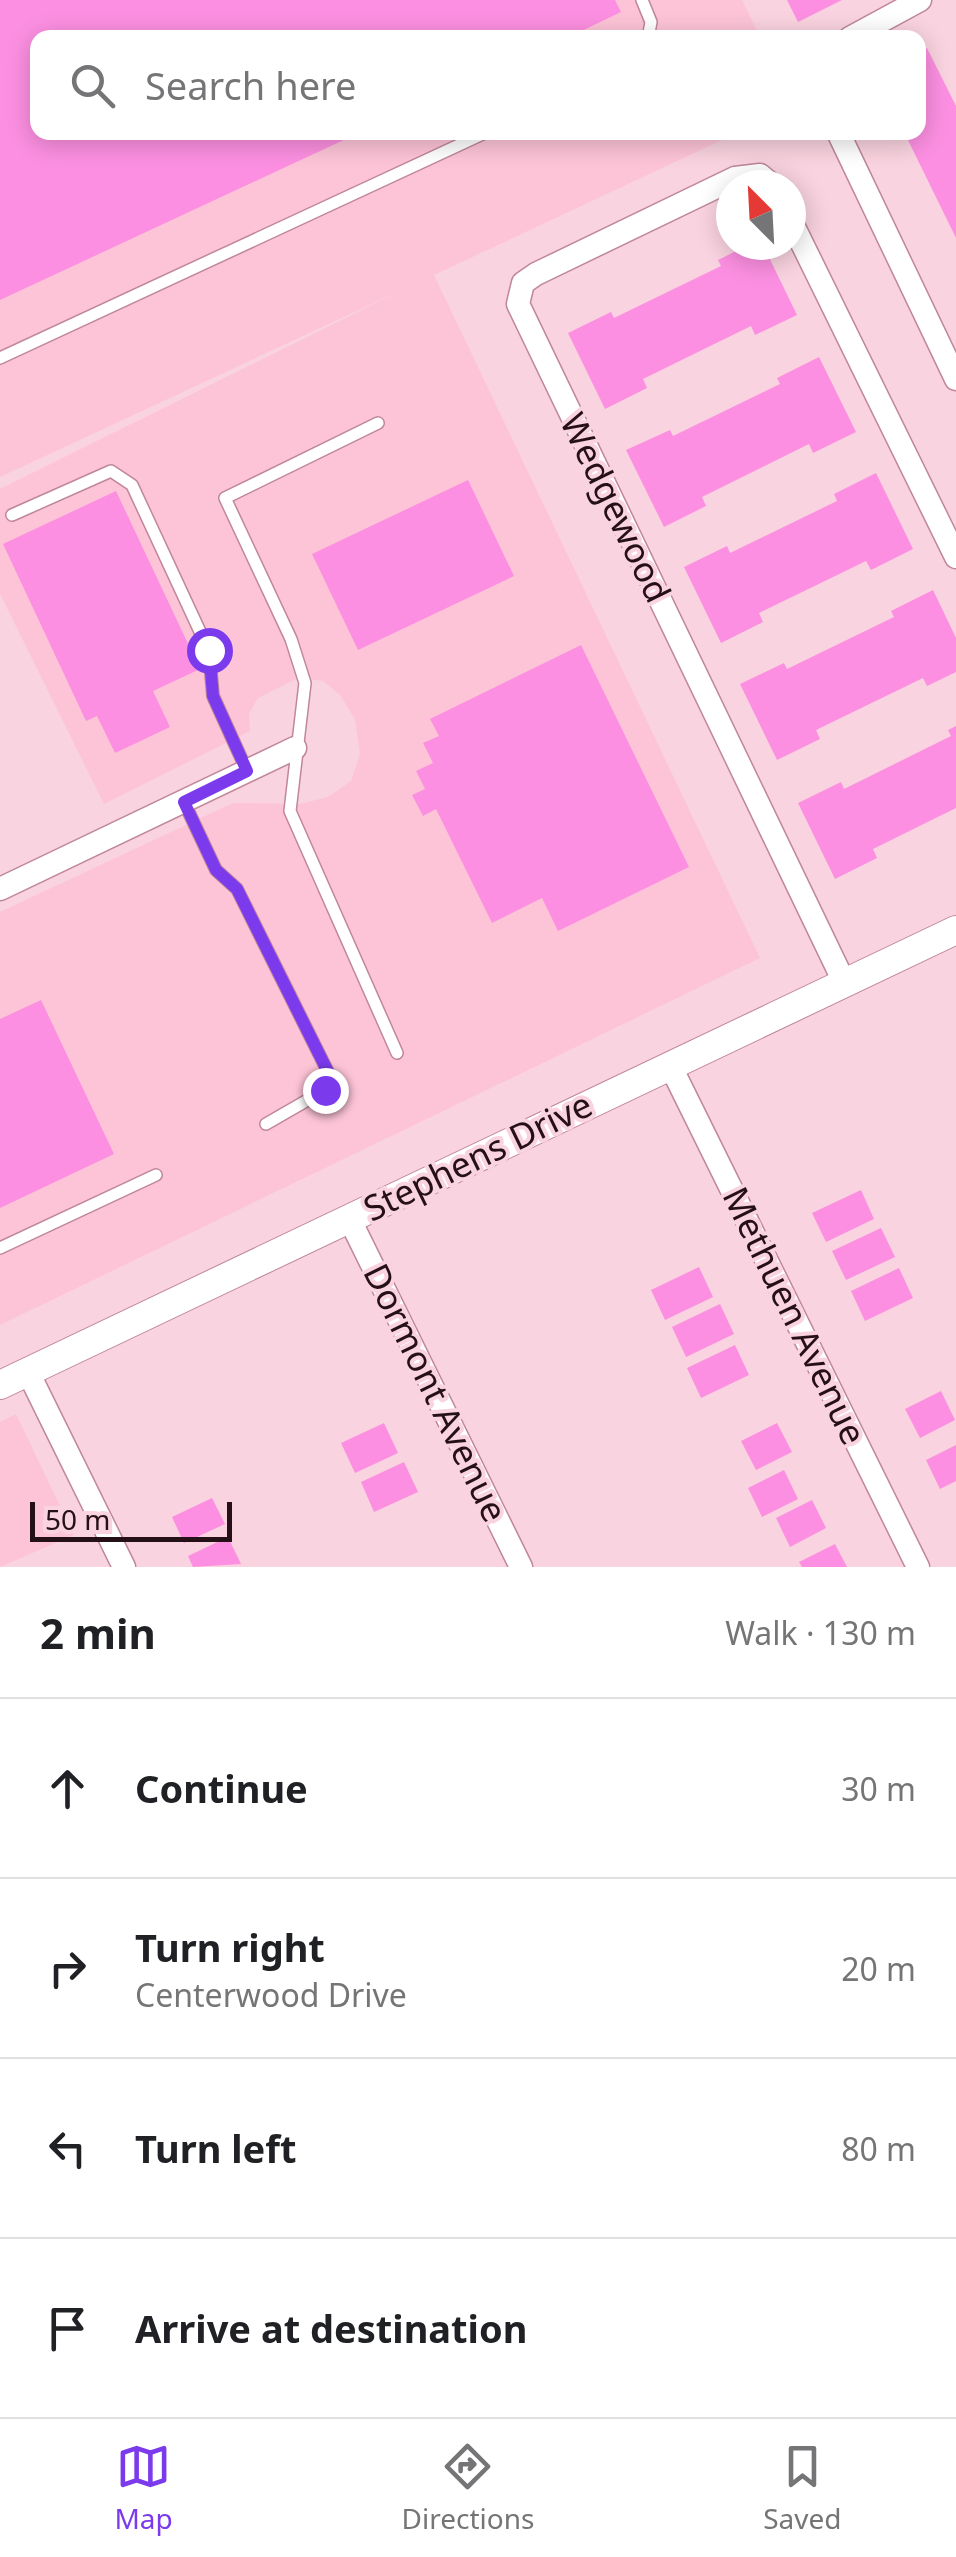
<!DOCTYPE html>
<html lang="en">
<head>
<meta charset="utf-8">
<style>
	:root { --surface:#fff; --page:#f6f6f6; --text:#202124; --muted:#757577; --line:#e0e0e0; --accent:#7c3aed }
	body { margin:0; font-family:"Noto Sans",sans-serif; background:var(--page); color:var(--text) }
	.compass { position:absolute; left:716px; top:170px; width:90px; height:90px; border-radius:50%; background:var(--surface); box-shadow:0 5px 25px #0003; rotate:336deg }
	.scale { position:absolute; left:30px; bottom:25px; width:202px; box-sizing:border-box; padding-left:10px; border:5px solid #261018; border-top:0; font-size:28px; line-height:35px; white-space:nowrap; color:#261018; -webkit-text-stroke:8px #f9d3df; paint-order:stroke }
	.stop { position:absolute; width:30px; height:30px; margin:-22px; border:8px solid #7c3aed; border-radius:50%; background:#fff }
	.stop.end { background:#7c3aed; border-color:#fff; box-shadow:0 2px 10px #0008 }
	.list { margin:0; padding:0; list-style:none }
	h2 { display:flex; justify-content:space-between; align-items:center; height:130px; margin:0; padding:0 40px; font-size:42px }
	h2 small { font-size:32px; font-weight:400; color:var(--muted) }
	.list li { display:grid; grid-template-columns:65px 1fr auto; gap:30px; align-items:center; box-sizing:border-box; height:180px; padding:0 40px; border-top:2px solid var(--line) }
	.list b { display:block; font-size:38px; white-space:nowrap }
	.list p { margin:0; font-size:32px; white-space:nowrap; color:var(--muted) }
	.list em { font-size:32px; font-style:normal; color:var(--muted) }
	.icon { flex:none; width:55px; height:55px; fill:none; stroke:currentColor; stroke-width:2; stroke-linecap:round; stroke-linejoin:round }
	.map { position:relative; flex:none; width:956px; height:1567px; overflow:hidden }
	.search { position:absolute; background:var(--surface); box-shadow:0 5px 25px #0003; left:30px; right:30px; top:30px; height:110px; display:flex; align-items:center; gap:25px; box-sizing:border-box; padding:0 35px; border-radius:20px; color:var(--muted); font-size:38px }
	.sheet { height:850px; background:var(--surface) }
	nav { display:flex; justify-content:space-around; align-items:center; box-sizing:border-box; height:140px; border-top:2px solid var(--line); background:var(--surface); font-size:28px; color:var(--muted) }
	nav a { display:grid; justify-items:center; gap:5px }
	nav .on { color:var(--accent) }
	.map>svg:first-child { display:block }
</style>
</head>
<body>
<div class="map">
<svg width="956" height="1567" viewBox="0 0 956 1567">
	<rect width="100%" height="100%" fill="#f9d3df"/>
	<!-- built -->
	<path fill="#fdc4d7" d="M0 0H742L760 37 38 38V132L737 133 434 275 760 958 0 1325V912L233 803 300 804 328 797 351 781 360 754 355 719 340 695 323 681 298 678 258 698 249 714 250 731 104 804 0 594V489L402 290 0 477Z
		M16 1414 74 1535 0 1567V1422Z"/>
	<!-- building -->
	<path fill="#fc8fe1" d="M0 0H615L621 12 567 38H38V132H361L0 300Z
		M787 0H842L798 22Z
		M927 48 956 106V238L904 132H918V53Z
		M748 245H763L797 315 755 335 751 326 643 379 647 388 605 409 568 333 611 312 614 318 721 266 718 260Z
		M819 357 856 432 813 453 809 444 702 497 706 506 664 527 626 450 670 430 673 436 780 384 777 378Z
		M876 473 913 549 871 570 866 561 759 613 763 622 721 643 684 567 727 546 730 553 837 501 834 494Z
		M468 480 514 576 358 650 312 554Z
		M116 491 200 669 153 691 170 727 115 753 97 716 86 721 3 544Z
		M933 590 956 638V672L927 686 923 678 816 730 820 739 777 760 740 684 784 663 787 669 894 617 891 611Z
		M581 645 689 867 558 931 542 898 492 923 436 809 423 816 412 795 425 789 416 771 433 763 423 743 439 736 430 719Z
		M956 726V808L873 849 877 858 835 879 798 803 841 782 844 789 951 736 948 730Z
		M41 1000 114 1154 0 1208V1019Z
		M861 1190 874 1219 826 1242 812 1213Z
		M881 1228 895 1257 846 1280 832 1251Z
		M699 1267 713 1297 665 1320 651 1290Z
		M899 1268 913 1298 865 1321 851 1291Z
		M720 1304 734 1334 686 1357 672 1327Z
		M735 1345 749 1375 701 1398 687 1368Z
		M941 1391 955 1420 920 1438 905 1409Z
		M384 1423 398 1453 355 1473 341 1443Z
		M777 1423 792 1452 756 1470 741 1441Z
		M956 1445V1481L940 1489 926 1460Z
		M404 1462 418 1492 374 1512 361 1482Z
		M784 1470 798 1499 762 1517 748 1488Z
		M212 1498 225 1524 184 1543 172 1517Z
		M812 1500 826 1528 790 1547 776 1518Z
		M228 1537 241 1564 193 1567 188 1556Z
		M835 1544 847 1567H802L799 1562Z"/>
	<g fill="none" stroke-linecap="round" stroke-linejoin="round">
		<defs>
			<path id="service" d="M642 0 651 22 648 38
				M0 358 487 132
				M378 423 225 498 291 639 305 683 290 811 397 1053
				M12 515 111 471 132 485 209 651 213 696 247 771
				M184 802 216 870 237 889 329 1074 325 1090 266 1124
				M0 1248 156 1175"/>
			<path id="minor" d="M850 38 920 0
				M838 132 956 379
				M772 185 760 175 735 178 536 274 523 283 518 304 844 982
				M791 221 956 557
				M0 889 295 748
				M670 1065 918 1567
				M349 1218 521 1567
				M28 1372 124 1567"/>
			<path id="tertiary" d="M0 1385 956 930"/>
		</defs>
		<!-- service casing -->
		<use href="#service" stroke="#c0869a" stroke-width="14"/>
		<!-- minor casing -->
		<use href="#minor" stroke="#c0869a" stroke-width="25"/>
		<!-- tertiary casing -->
		<use href="#tertiary" stroke="#c0869a" stroke-width="30"/>
		<!-- service -->
		<use href="#service" stroke="#fff" stroke-width="11"/>
		<!-- minor -->
		<use href="#minor" stroke="#fff" stroke-width="22"/>
		<!-- tertiary -->
		<use href="#tertiary" stroke="#fff" stroke-width="28"/>
	</g>
	<g fill="none" stroke-linecap="round" stroke-linejoin="round">
		<!-- route -->
		<path stroke="#7c3aed" stroke-width="12" d="M209 650 213 696 247 771 184 802 216 870 237 889 329 1074 325 1090"/>
	</g>
	<g text-anchor="middle" stroke-width="8" stroke-linejoin="round" paint-order="stroke">
		<!-- street labels -->
		<g font-size="35" fill="#261018" stroke="#f9d3df">
			<text transform="translate(615 508) rotate(64)" y="12">Wedgewood</text>
			<text transform="translate(478 1157) rotate(-26)" y="12">Stephens Drive</text>
			<text transform="translate(794 1316) rotate(64)" y="12">Methuen Avenue</text>
			<text transform="translate(435 1393) rotate(64)" y="12">Dormont Avenue</text>
		</g>
	</g>
</svg>
<svg class="compass" viewBox="-18 -18 36 36"><path d="M0-13l5 13h-10z" fill="#e53935"/><path d="M0 13l5-13h-10z" fill="#757577"/></svg>
<div class="scale">50 m</div>
<div class="stop" style="left:209px;top:650px"></div>
<div class="stop end" style="left:325px;top:1090px"></div>
<div class="search"><svg class="icon" aria-label="search" viewBox="0 0 24 24"><circle cx="10" cy="10" r="6"/><path d="M15 15l6 6"/></svg>Search here</div>
</div>
<section class="sheet">
<h2>2 min<small>Walk · 130 m</small></h2>
<ul class="list">
<li><svg class="icon" aria-label="ahead" viewBox="0 0 24 24"><path d="M12 20V5M6 11l6-6 6 6"/></svg><div><b>Continue</b></div><em>30 m</em></li>
<li><svg class="icon" aria-label="right" viewBox="0 0 24 24"><path d="M7 20v-9h11M14 6l5 5-5 5"/></svg><div><b>Turn right</b><p>Centerwood Drive</p></div><em>20 m</em></li>
<li><svg class="icon" aria-label="left" viewBox="0 0 24 24"><path d="M17 20v-9H6M10 6l-5 5 5 5"/></svg><div><b>Turn left</b></div><em>80 m</em></li>
<li><svg class="icon" aria-label="arrive" viewBox="0 0 24 24"><path d="M6 21V4h12l-3 4 3 4H6"/></svg><div><b>Arrive at destination</b></div></li>
</ul>
</section>
<nav>
<a class="on"><svg class="icon" aria-label="map" viewBox="0 0 24 24"><path d="M3 6l6-2 6 2 6-2v14l-6 2-6-2-6 2zM9 4v14M15 6v14"/></svg>Map</a>
<a><svg class="icon" aria-label="directions" viewBox="0 0 24 24"><path d="M12 3l9 9-9 9-9-9zM9 14v-3h6M13 9l2 2-2 2"/></svg>Directions</a>
<a><svg class="icon" aria-label="saved" viewBox="0 0 24 24"><path d="M7 4h10v16l-5-4-5 4z"/></svg>Saved</a>
</nav>
</body>
</html>
